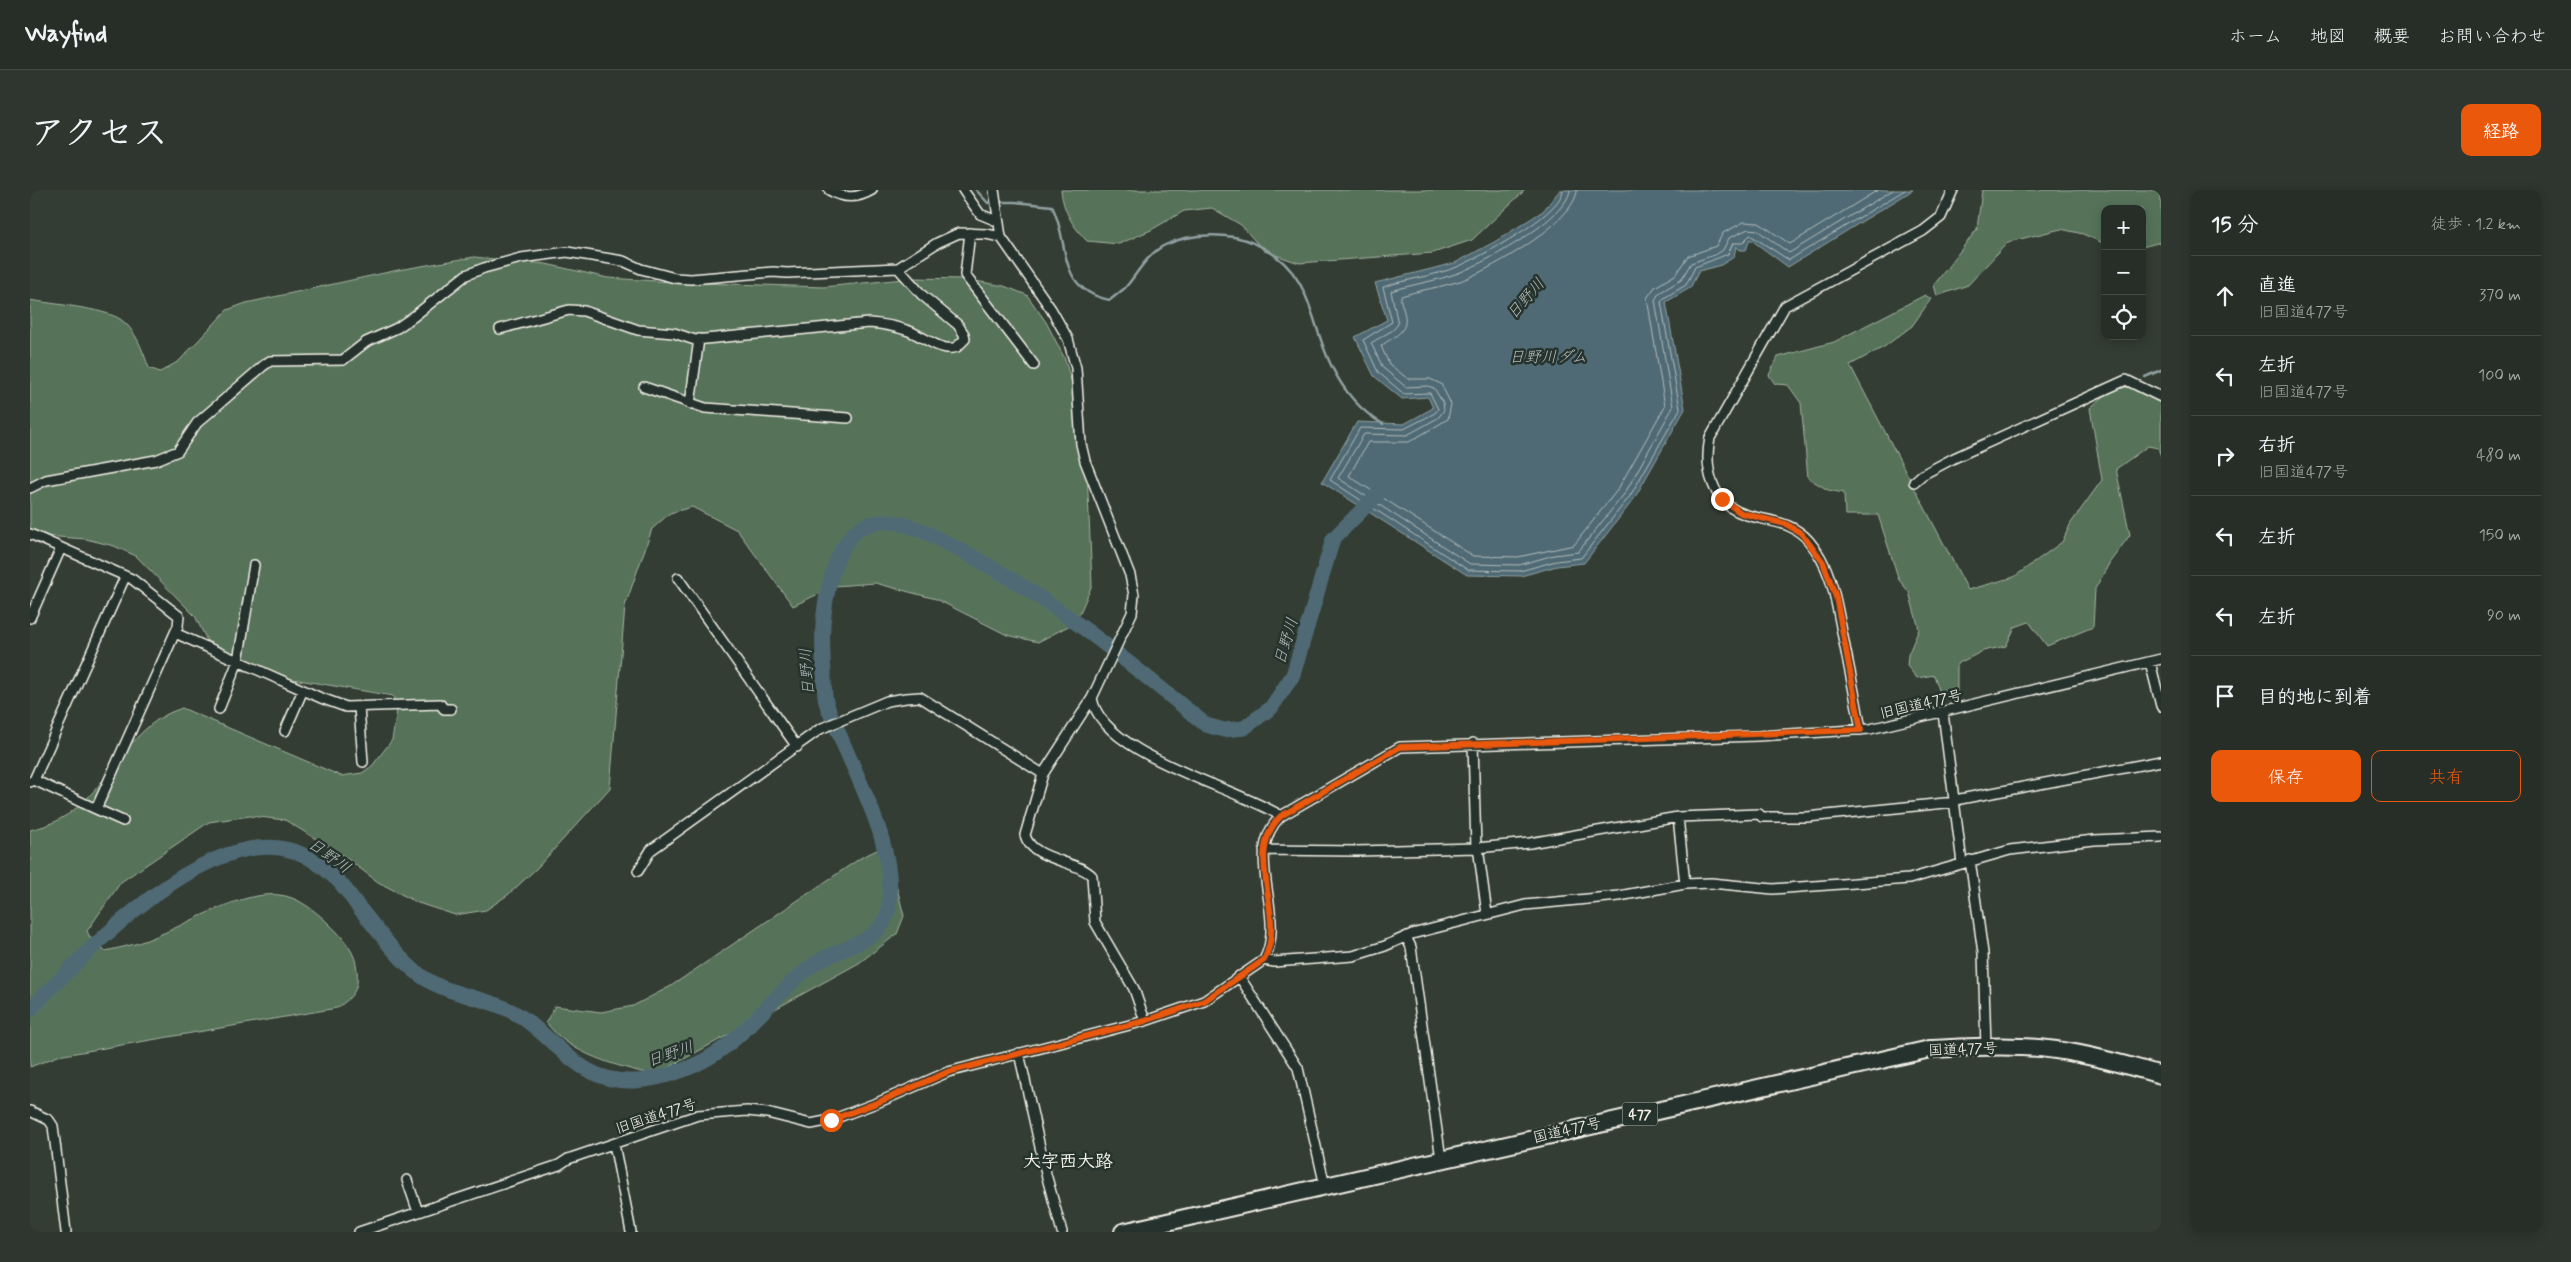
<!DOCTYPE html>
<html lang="ja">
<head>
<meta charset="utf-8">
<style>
	:root { --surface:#262e27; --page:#2e362f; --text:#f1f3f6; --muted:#a4a8a7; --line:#424a44; --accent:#ea580c }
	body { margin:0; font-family:Mynerve,"Klee One",sans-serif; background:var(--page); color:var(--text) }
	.controls { position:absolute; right:15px; top:15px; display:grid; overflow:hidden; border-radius:10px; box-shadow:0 2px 12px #0003 }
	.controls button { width:45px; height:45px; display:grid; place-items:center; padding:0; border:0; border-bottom:1px solid var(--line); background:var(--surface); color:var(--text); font:25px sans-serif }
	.stop { position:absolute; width:15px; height:15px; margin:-11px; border:4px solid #ea580c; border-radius:50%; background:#fff }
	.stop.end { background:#ea580c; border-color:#fff; box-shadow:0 1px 5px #0008 }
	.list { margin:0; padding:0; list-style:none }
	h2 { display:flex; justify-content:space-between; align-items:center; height:65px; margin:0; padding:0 20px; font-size:21px }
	h2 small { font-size:16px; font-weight:400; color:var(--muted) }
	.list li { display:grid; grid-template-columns:32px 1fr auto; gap:15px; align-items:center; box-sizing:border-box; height:80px; padding:0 20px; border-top:1px solid var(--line) }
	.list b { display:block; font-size:19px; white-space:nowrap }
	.list p { margin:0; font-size:16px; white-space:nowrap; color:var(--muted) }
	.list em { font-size:16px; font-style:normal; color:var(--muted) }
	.actions { display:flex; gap:10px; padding:15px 20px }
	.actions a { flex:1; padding:11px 0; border:1px solid var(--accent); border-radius:10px; text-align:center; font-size:18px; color:var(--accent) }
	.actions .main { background:var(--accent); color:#fff }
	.icon { flex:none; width:28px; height:28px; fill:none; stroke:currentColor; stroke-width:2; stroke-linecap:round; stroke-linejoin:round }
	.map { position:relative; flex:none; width:2131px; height:1042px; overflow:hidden; border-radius:10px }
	header { display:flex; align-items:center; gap:30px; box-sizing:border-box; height:70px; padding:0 25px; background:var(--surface); border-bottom:1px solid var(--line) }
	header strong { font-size:24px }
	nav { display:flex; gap:28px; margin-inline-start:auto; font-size:18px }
	.intro { display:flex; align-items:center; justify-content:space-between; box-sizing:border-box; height:120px; padding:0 30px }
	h1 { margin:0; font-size:35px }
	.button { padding:12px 22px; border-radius:10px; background:var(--accent); color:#fff; font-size:18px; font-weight:700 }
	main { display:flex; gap:30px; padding:0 30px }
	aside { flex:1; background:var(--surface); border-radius:10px; box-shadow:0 2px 12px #0003 }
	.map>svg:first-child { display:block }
</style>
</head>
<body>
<header>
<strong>Wayfind</strong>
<nav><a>ホーム</a><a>地図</a><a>概要</a><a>お問い合わせ</a></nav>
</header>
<div class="intro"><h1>アクセス</h1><a class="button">経路</a></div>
<main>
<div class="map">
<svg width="2131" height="1042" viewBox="0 0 2131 1042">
	<rect width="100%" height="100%" fill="#333d34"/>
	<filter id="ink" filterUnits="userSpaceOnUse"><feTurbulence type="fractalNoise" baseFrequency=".02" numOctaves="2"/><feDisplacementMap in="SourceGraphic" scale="10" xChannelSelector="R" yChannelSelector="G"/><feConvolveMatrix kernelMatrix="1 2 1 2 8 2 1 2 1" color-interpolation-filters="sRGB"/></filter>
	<g filter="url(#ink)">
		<!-- green -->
		<path fill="#56735a" stroke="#a5b2a1" d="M1031 0H1495L1442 50 1403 63 1269 73 1234 61 1211 35 1182 18 1154 21 1121 40 1089 54 1057 51C1043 37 1033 21 1031 0Z
			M1952 0H2131V52L2112 57V19H2075V54L2053 44 2031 39 1978 52 1938 95 1907 106 1904 95 1947 39Z
			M444 67 516 74 578 88 643 92 793 97 884 88 934 89 974 96 997 105 1016 132 1034 167 1055 234 1062 395 1046 432 1008 452 977 445 906 409 845 393 805 396 763 416 707 340 662 317 640 323 622 339 595 416 580 598 507 678 479 704 456 720 425 725 388 713 348 692 312 665 255 630 220 626 179 632 91 692 57 741 63 753 75 761C94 757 112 753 129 745 164 731 224 693 262 708 275 713 289 724 299 734 309 743 324 760 326 774 330 797 326 805 307 818L28 866 0 877V640C79 624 84 539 152 518L311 586 332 583 342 576 362 550 367 520 363 506 210 480 183 463 165 426 106 366 84 356 56 349 0 345V110C21 114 73 118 90 129 106 139 113 162 119 178L130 182 149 171 197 120 216 113 368 80Z
			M1895 105 1901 109 1882 136 1854 157 1820 175 1938 400 1984 387 2032 352 2041 333 2072 290 2060 218C2089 192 2095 195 2131 204V266L2128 258 2118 256 2086 279 2100 345 2080 372 2065 399 2063 437 2017 456 1999 432 1985 437 1976 456 1953 461 1927 474V506L1912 509 1904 485 1887 488 1877 476 1878 465 1889 439 1879 402 1869 390 1848 325H1815L1814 303 1798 300 1778 288 1771 213 1758 195 1745 194 1739 185 1748 167 1804 152Z
			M847 660 860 670 874 726 867 744 829 773 625 885C589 877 538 864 516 832L525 816 571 822 603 816 641 796 832 667Z"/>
		<!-- water -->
		<path fill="#4f6b74" stroke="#91a1a2" d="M1530 0H1883L1758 77 1720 49 1716 60H1710L1706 56 1704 67 1691 75 1669 81 1660 98 1636 112 1655 219 1604 309 1554 373 1527 376 1491 386 1437 385 1292 292 1327 232 1374 234 1403 218 1398 207 1372 209 1344 186 1325 147 1357 130 1345 93 1425 73 1466 51 1513 21Z"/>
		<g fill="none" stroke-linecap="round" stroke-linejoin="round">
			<!-- shore -->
			<path stroke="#b2bbba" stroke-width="1" d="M1533 0C1531 25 1450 67 1427 77 1404 86 1377 89 1353 97L1362 132 1333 150 1348 182 1374 204 1400 203 1408 219 1405 223 1374 239 1330 238 1300 290 1438 380 1490 381 1526 371 1551 368 1600 306 1650 219 1631 112 1634 108 1656 95 1665 77 1698 64 1703 53H1712L1720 45 1759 70 1875 0
				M1540 0C1538 28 1453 74 1428 83 1407 91 1383 94 1361 101L1368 134 1363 140 1341 153 1353 178 1376 197 1398 196 1404 198 1413 213 1414 220 1408 228 1377 245 1334 244 1308 288 1440 374 1489 375 1524 365 1548 362 1595 303 1643 217 1625 110 1629 103 1651 90 1661 73 1687 64 1693 60 1699 48 1718 39 1727 40 1759 63 1863 0
				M1547 0C1546 32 1458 81 1430 91 1411 97 1390 100 1371 106 1370 112 1373 116 1374 122 1380 142 1364 146 1351 156L1359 174 1378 189H1400L1411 194 1421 214 1418 229 1379 252H1338L1319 286 1443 366 1488 367 1544 355 1588 299 1635 216 1617 108 1625 97 1645 85 1658 66 1686 56 1693 43 1714 32 1729 33 1760 54 1848 0"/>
			<!-- stream -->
			<path stroke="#91a1a2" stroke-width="2.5" d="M946 0 958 13H963
				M969 12H985L1022 16C1041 54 1025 99 1080 110 1085 106 1090 102 1095 98 1107 84 1116 66 1133 56 1153 46 1175 44 1196 46 1211 47 1219 51 1232 57 1283 85 1279 130 1301 175 1313 200 1330 221 1353 234
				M2115 187 2131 180
				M1980 865 2017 867
				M2030 869 2061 875"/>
			<!-- river -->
			<path stroke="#4f6b74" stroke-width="15" d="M0 820C55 763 175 634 263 661 278 665 292 676 303 686 313 694 320 705 327 715 346 738 366 767 390 785 420 808 462 806 493 828 531 855 552 893 604 891 624 890 649 883 667 874 717 851 744 800 789 771 814 756 856 751 859 716 866 658 832 599 810 546 806 535 799 523 796 512 794 503 794 492 794 483 791 446 792 417 803 381 809 362 821 337 843 333 871 327 899 344 922 356 1016 403 1095 469 1176 535L1194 540 1214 538 1241 518 1263 485 1303 349 1348 304"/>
			<defs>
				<path id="street" d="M799 0C814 9 827 9 842 0
					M933 0 950 24 967 31
					M964 0 971 47 1021 119 1038 149 1046 178 1051 254 1055 271 1100 385 1104 405 1102 423 1062 508 1013 584 995 645C1001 670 1049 671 1062 686L1065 732 1104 799 1115 831
					M940 43 935 85 1004 175
					M470 139 539 120 554 121 608 140 644 143 665 150 839 133C853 134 865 136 879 141 893 146 912 163 927 157L935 149 934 144 928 135 892 105 868 78
					M614 197 675 218 818 228
					M660 214 669 149
					M1884 292 1892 285 1924 268 2096 190 2131 207
					M0 298 16 290 126 270 148 261 167 233 233 176 240 171 313 170 336 152 367 138 383 127 436 85 454 78 491 68 537 62 593 71 611 79 645 88 661 89 743 82 757 83 868 78 907 53 929 43 956 44 971 47
					M0 344 102 389 149 426 148 436 66 619 4 590
					M648 388 767 557
					M0 428 31 358
					M145 443 291 508 316 517 410 514 414 519H421
					M2120 472 2131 516
					M1062 508C1071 565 1206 597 1251 626
					M329 517 333 572
					M189 519 208 471 224 375
					M1913 523 1932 673
					M1831 540C1826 509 1819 478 1813 447 1806 413 1803 379 1779 351 1761 330 1738 332 1714 324 1681 313 1674 277 1680 248L1755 116 1893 41 1911 27 1923 0
					M255 541 273 500
					M1443 553 1446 658
					M0 592 4 590 95 387
					M1925 610 2131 571
					M66 619 93 631
					M1648 627 1655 694
					M1448 657 1457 724
					M1234 660 1327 661 1446 658 1500 653 1648 627 1729 624 1732 627H1777L1925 612
					M1940 670 1953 763 1956 857
					M608 681 621 660 790 539 857 511 876 508 890 507 1013 584
					M1376 747 1381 757 1411 969
					M1234 770 1244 772 1323 766 1355 756 1382 744 1495 715 1589 706 1655 694 1681 693 1743 699 1879 689 1980 660 2064 650 2131 647
					M1209 786 1268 878 1295 996
					M989 863 1016 984 1032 1042
					M0 921 19 930 23 936 36 1042
					M584 954 601 1042
					M377 990 388 1022
					M329 1042 529 975 538 969 668 925 717 921 737 923 781 934 801 930 849 912 918 882 1115 831 1174 811 1234 770C1258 725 1211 664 1251 626L1370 557 1728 546 1840 539 2131 469"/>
				<path id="highway" d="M1093 1042 1900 859C1942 857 1985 854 2026 860 2062 865 2097 875 2131 885"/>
			</defs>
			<!-- street casing -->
			<use href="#street" stroke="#f4f1e8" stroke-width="12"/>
			<!-- highway casing -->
			<use href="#highway" stroke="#f4f1e8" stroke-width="20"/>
			<!-- street -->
			<use href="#street" stroke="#26332d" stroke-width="9"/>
			<!-- highway -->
			<use href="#highway" stroke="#26332d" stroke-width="16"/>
		</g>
	</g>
	<g fill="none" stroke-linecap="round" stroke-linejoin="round" filter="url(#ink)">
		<!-- route -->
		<path stroke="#ea580c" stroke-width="6" d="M801 930 849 912 918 882 1115 831 1174 811 1234 770C1258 725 1211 664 1251 626L1370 557 1831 540 1806 407 1793 372 1771 343 1756 334 1711 323 1692 309"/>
	</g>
	<g text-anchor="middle" stroke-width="5" stroke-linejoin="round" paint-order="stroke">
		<!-- shield labels -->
		<rect fill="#26332d" stroke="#b6b8b0" stroke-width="1" x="1592.5" y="912.5" width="35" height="23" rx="4"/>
		<g font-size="14" font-weight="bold" fill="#f4f1e8">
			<text x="1610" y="929">477</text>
		</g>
		<!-- street labels -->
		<g font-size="15" fill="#f4f1e8" stroke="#26332d">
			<text transform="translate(1891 514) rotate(-13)" y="5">旧国道477号</text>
			<text transform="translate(1933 859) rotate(-2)" y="5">国道477号</text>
			<text transform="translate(626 926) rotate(-18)" y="5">旧国道477号</text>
			<text transform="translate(1537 940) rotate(-13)" y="5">国道477号</text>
		</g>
		<!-- water labels -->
		<g font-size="16" font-style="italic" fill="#b2bbba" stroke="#26332d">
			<text transform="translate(1495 108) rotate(-49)" y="6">日野川</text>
			<text x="1518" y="172">日野川ダム</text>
			<text transform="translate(1255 451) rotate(-73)" y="6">日野川</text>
			<text transform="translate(776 482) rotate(-94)" y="6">日野川</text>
			<text transform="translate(300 665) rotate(36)" y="6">日野川</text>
			<text transform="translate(640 863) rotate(-19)" y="6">日野川</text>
		</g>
		<!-- quarter labels -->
		<g font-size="18" font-weight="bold" fill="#f4f1e8" stroke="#26332d">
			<text x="1038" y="977">大字西大路</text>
		</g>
	</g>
</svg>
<div class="controls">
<button>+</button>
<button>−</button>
<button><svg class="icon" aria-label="locate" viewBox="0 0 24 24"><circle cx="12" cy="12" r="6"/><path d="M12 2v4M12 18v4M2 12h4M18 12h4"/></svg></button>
</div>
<div class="stop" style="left:801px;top:930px"></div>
<div class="stop end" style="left:1692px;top:309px"></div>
</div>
<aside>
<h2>15 分<small>徒歩 · 1.2 km</small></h2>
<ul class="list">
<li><svg class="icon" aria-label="ahead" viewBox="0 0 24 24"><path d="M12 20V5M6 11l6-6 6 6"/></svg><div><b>直進</b><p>旧国道477号</p></div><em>370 m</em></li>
<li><svg class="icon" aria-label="left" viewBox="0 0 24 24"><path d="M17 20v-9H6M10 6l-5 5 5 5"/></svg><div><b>左折</b><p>旧国道477号</p></div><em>100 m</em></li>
<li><svg class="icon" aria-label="right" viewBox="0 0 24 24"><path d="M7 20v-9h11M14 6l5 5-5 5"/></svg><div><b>右折</b><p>旧国道477号</p></div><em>480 m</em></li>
<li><svg class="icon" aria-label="left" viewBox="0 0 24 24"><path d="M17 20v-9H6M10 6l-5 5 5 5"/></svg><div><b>左折</b></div><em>150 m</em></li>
<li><svg class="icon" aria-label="left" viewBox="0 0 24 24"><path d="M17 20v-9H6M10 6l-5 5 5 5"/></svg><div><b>左折</b></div><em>90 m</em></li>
<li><svg class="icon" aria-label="arrive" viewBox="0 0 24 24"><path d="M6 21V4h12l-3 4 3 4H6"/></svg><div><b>目的地に到着</b></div></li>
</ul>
<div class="actions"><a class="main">保存</a><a>共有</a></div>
</aside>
</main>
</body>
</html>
